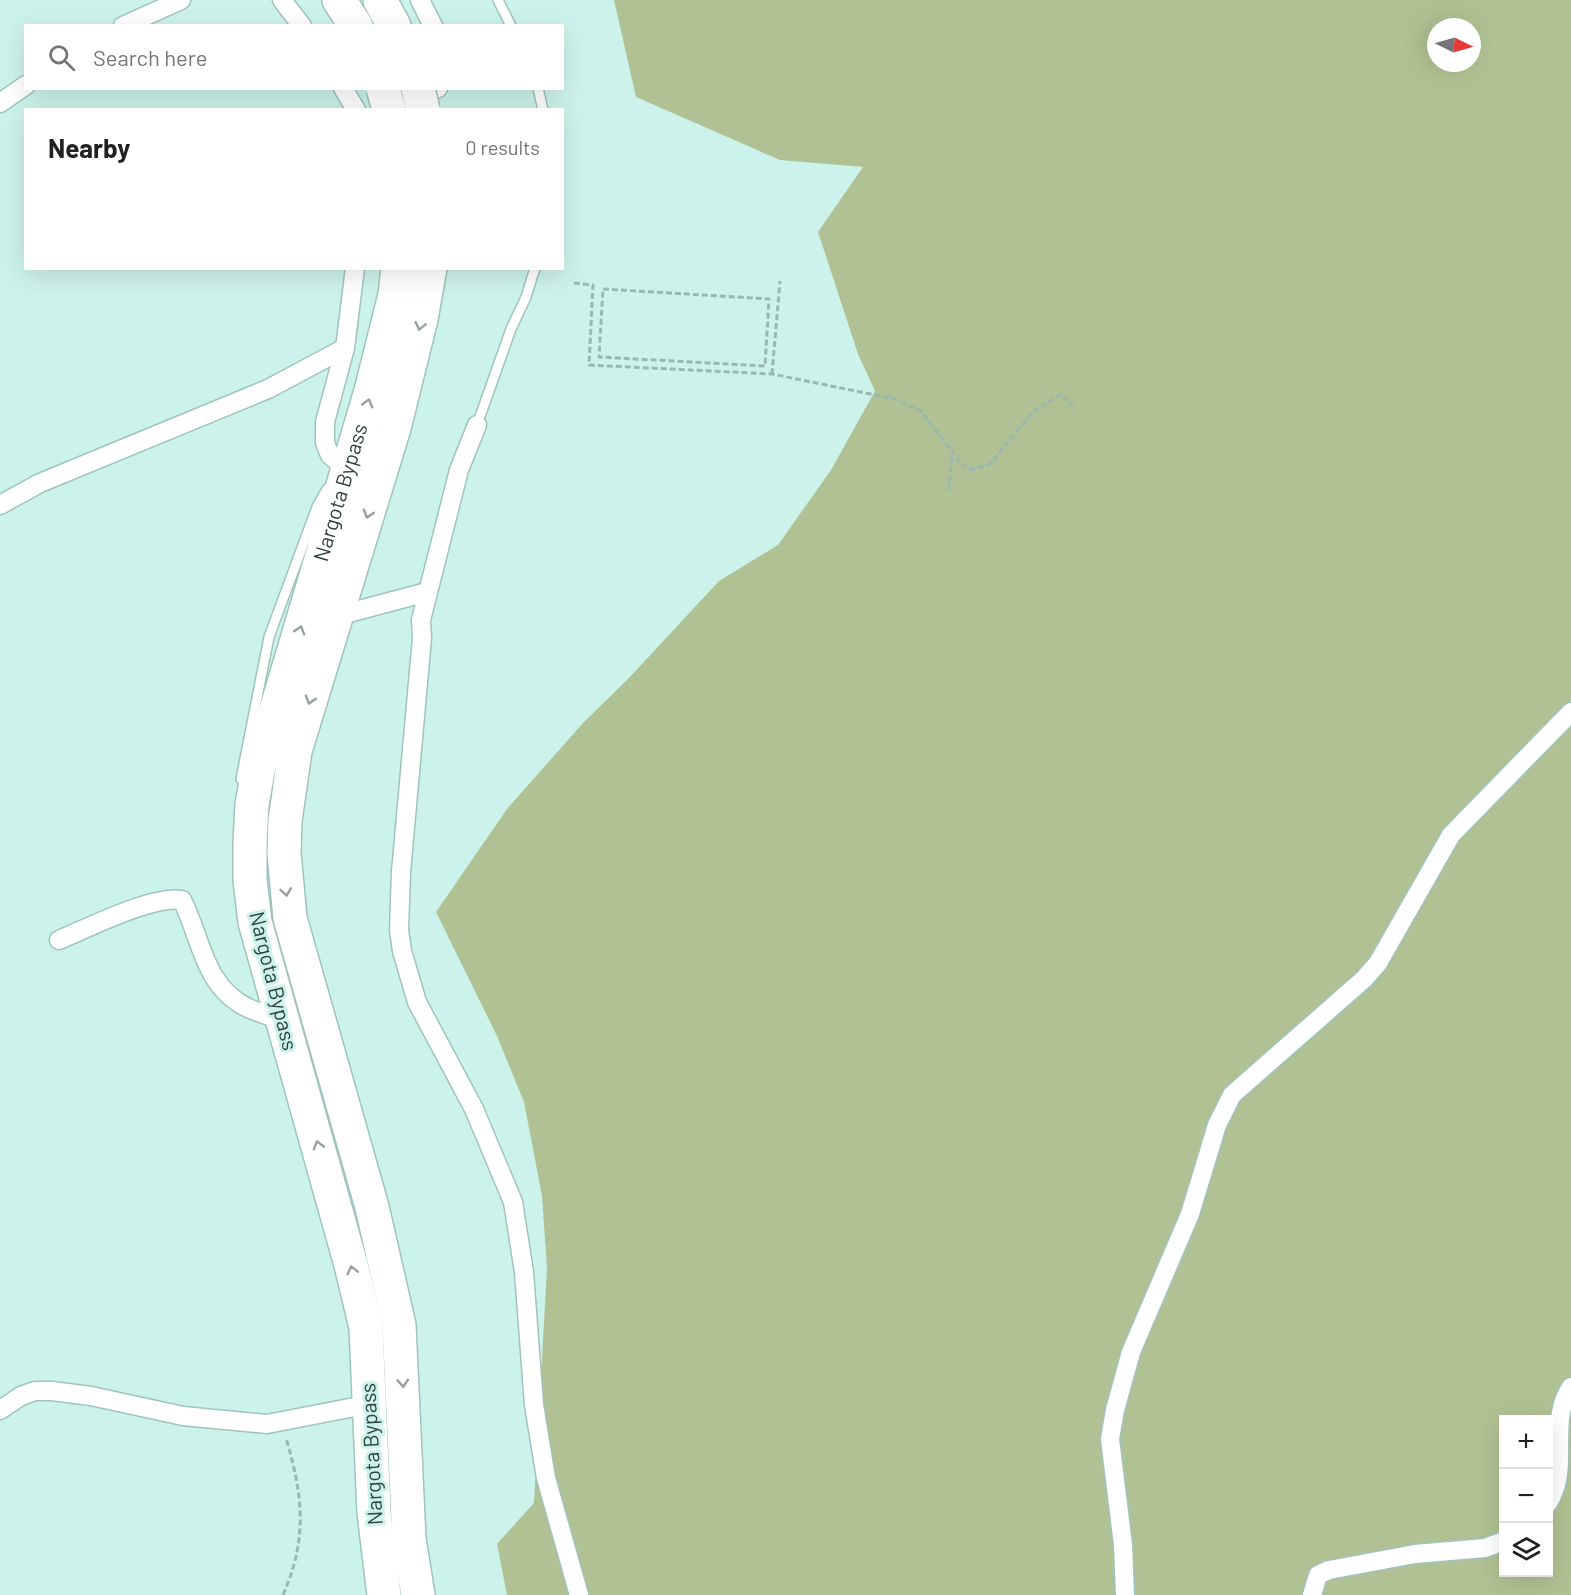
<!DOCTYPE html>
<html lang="en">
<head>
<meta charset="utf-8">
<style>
	:root { --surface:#fff; --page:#f6f6f6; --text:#202124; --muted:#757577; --line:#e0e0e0 }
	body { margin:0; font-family:Barlow,sans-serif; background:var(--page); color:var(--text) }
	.controls { position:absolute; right:18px; bottom:18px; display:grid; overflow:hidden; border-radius:0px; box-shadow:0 6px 24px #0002 }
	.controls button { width:54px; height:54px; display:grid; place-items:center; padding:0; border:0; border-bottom:2px solid var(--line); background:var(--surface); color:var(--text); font:30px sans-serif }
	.compass { position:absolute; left:1427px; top:18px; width:54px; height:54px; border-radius:50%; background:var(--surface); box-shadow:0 6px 24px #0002; rotate:95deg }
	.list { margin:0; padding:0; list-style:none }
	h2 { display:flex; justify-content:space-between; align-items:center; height:78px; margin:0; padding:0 24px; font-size:26px }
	h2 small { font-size:20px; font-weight:400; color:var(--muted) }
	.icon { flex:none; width:33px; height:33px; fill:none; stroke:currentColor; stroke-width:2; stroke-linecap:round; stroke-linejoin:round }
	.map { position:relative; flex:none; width:1571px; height:1595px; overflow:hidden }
	.search { position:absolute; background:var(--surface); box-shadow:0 6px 24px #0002; left:24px; top:24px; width:540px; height:66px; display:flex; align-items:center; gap:15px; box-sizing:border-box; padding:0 21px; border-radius:0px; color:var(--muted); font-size:22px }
	.panel { position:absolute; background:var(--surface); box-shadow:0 6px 24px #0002; left:24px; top:108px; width:540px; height:162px; border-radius:0px }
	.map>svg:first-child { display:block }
</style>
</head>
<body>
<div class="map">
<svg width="1571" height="1595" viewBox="0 0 1571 1595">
	<rect width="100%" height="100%" fill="#ccf3eb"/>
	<!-- green -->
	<path fill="#b0c293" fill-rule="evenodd" d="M614 0H1571V1595H507L497 1544 534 1503 547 1268 542 1196 524 1102 497 1036 436 912 507 809 583 723 628 679 719 581 778 545 831 470 875 391 858 354 818 232 863 167 780 160 636 97ZM1436 27H1472V63H1436ZM1504 1420H1548V1572H1504Z"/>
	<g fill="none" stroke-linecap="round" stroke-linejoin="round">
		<defs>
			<path id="lane" d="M498 0 511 26
				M538 88 543 110
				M477 425 511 329 526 297 535 268
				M241 779 269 637 317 507 327 489"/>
			<path id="street" d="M282 0 302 26
				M420 0 433 26
				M123 26 181 0
				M343 88 356 110
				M412 98 438 88
				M0 103 26 85
				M477 425 459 470 421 620 422 638 401 872 399 930 402 951 417 1002 474 1109 513 1202 524 1272 534 1405 546 1478 579 1595
				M349 472 330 455 325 443V422L345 348 355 268
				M0 505 40 483 268 389 345 348
				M337 616 427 592
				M59 940C88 928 153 895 182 900 202 939 203 986 248 1008 259 1013 271 1016 283 1021
				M0 1410 21 1396 35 1391H52L91 1396 183 1416 267 1424 370 1404
				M1548 1503C1571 1468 1547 1422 1571 1387
				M1125 1595 1123 1545 1110 1439 1115 1410 1131 1352 1190 1214 1217 1125 1232 1095 1364 979 1378 963 1451 835 1571 712
				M1312 1595 1318 1575 1329 1570 1415 1554 1485 1548 1504 1541"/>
			<g id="highway">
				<path d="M339 0 356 26"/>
				<path d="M380 0 394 26"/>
				<path id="s1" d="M384 1595 374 1513 366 1327 351 1265 255 922 250 880V844L252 804 258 771 371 391 395 295 398 268"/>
				<path d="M418 1595 409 1539 399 1325 372 1207 290 918 284 853 285 821 295 751 394 428 421 319 430 268"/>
			</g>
		</defs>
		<!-- lane casing -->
		<use href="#lane" stroke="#9fc4bd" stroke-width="12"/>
		<!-- street casing -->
		<use href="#street" stroke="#9fc4bd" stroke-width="21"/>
		<!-- highway casing -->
		<use href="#highway" stroke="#9fc4bd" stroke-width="36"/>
		<!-- path -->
		<path stroke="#99b8b2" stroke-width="3" stroke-dasharray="6 3" stroke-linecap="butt" d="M574 283 593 285 589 365 772 374 895 399 921 411 964 467 970 470 990 464 1032 413 1061 394 1073 406
			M603 289 769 299 765 366 599 357Z
			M772 374 780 281
			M949 490 952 455
			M283 1595C308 1538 303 1496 286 1438"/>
		<!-- lane -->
		<use href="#lane" stroke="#fff" stroke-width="9"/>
		<!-- street -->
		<use href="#street" stroke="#fff" stroke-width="18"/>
		<!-- highway -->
		<use href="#highway" stroke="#fff" stroke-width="33"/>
		<defs>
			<path id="highway-bridge" d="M383 88 389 110
				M418 88 423 110"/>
		</defs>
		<!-- highway-bridge casing -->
		<use href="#highway-bridge" stroke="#9fc4bd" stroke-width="36" stroke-linecap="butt"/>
		<!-- highway-bridge -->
		<use href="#highway-bridge" stroke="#fff" stroke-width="33"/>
	</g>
	<!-- one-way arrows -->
	<defs><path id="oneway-chevron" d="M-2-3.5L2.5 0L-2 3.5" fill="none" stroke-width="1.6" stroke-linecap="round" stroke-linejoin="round" transform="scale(1.5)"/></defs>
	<g stroke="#98a09e">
		<use href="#oneway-chevron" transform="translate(420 326) rotate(103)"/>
		<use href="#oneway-chevron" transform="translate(368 403) rotate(-74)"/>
		<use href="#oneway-chevron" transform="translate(368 514) rotate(107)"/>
		<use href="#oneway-chevron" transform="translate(300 630) rotate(-73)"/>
		<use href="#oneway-chevron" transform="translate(310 700) rotate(107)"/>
		<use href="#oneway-chevron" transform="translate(286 892) rotate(82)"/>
		<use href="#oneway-chevron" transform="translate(318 1145) rotate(-106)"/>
		<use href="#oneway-chevron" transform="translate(352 1270) rotate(-104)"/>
		<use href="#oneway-chevron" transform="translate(403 1383) rotate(86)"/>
	</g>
	<g text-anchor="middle" stroke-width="6" stroke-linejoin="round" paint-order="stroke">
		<!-- street labels -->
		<g font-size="21" fill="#31413e" stroke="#ccf3eb">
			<text dy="7" stroke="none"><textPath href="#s1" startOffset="1131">Nargota Bypass</textPath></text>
			<text transform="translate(273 981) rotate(76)" y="7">Nargota Bypass</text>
			<text transform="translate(372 1454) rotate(-93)" y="7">Nargota Bypass</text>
		</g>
	</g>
</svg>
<div class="controls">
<button>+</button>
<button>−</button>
<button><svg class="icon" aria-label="layers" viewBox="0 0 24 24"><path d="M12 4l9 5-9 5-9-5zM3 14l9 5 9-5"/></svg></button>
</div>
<svg class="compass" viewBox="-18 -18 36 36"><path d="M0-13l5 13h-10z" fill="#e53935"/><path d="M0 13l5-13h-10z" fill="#757577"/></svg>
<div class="search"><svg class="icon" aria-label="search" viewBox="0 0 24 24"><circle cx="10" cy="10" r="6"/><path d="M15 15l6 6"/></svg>Search here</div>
<section class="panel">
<h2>Nearby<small>0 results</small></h2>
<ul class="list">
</ul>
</section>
</div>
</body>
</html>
